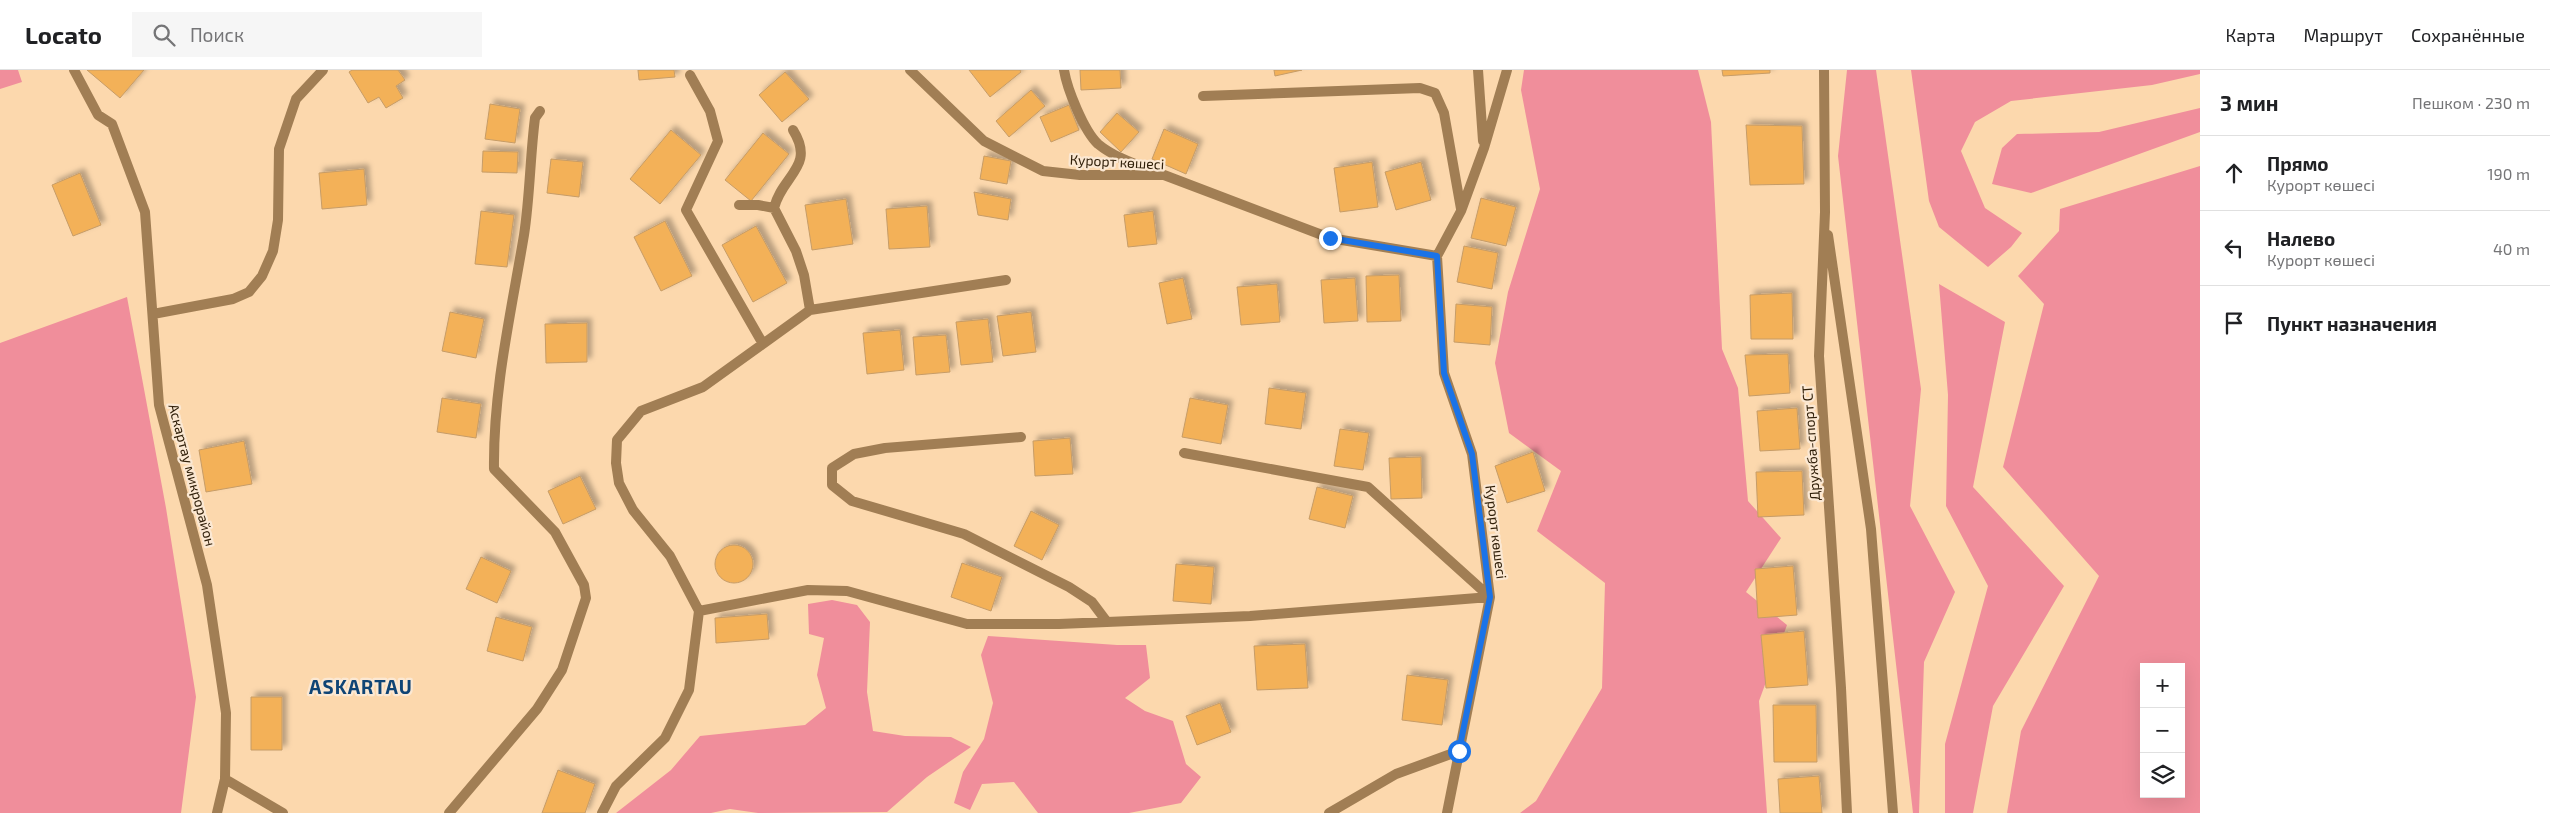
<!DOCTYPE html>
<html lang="ru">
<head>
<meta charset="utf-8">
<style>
	:root { --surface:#fff; --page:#f6f6f6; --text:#202124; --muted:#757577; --line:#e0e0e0 }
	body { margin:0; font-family:"Exo 2",sans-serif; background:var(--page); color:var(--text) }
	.controls { position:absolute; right:15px; bottom:15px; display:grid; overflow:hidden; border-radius:0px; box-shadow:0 5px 20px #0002 }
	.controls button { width:45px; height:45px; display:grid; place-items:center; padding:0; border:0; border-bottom:1px solid var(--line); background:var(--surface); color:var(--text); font:25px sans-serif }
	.stop { position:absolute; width:15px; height:15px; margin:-11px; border:4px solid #1a73e8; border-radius:50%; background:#fff }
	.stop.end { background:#1a73e8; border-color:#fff; box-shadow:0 1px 5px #0008 }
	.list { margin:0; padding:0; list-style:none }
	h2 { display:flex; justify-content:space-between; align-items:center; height:65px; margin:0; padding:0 20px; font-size:21px }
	h2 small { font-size:16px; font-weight:400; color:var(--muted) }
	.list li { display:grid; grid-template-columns:32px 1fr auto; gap:15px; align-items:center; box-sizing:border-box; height:75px; padding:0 20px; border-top:1px solid var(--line) }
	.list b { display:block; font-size:19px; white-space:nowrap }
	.list p { margin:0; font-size:16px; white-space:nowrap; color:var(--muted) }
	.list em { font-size:16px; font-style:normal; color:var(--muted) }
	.icon { flex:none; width:28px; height:28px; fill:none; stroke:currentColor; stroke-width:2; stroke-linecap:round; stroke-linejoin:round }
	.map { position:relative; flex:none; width:2200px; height:743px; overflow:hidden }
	header { display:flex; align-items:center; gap:30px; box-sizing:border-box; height:70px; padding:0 25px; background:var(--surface); border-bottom:1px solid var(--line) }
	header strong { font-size:24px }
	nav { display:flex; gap:28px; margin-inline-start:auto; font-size:18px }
	.search { width:350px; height:45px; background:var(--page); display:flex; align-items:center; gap:12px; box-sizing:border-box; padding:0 18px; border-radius:0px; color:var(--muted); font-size:19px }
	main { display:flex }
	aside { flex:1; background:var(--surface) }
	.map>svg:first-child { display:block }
</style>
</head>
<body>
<header>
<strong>Locato</strong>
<div class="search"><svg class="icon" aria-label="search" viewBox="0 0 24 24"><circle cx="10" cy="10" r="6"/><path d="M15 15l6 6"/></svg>Поиск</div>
<nav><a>Карта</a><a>Маршрут</a><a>Сохранённые</a></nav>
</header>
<main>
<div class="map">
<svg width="2200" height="743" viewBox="0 0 2200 743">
	<defs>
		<filter id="shadow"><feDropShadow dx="4.5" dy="-4.5" stdDeviation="2.5" flood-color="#0004"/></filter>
	</defs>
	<rect width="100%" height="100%" fill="#fcd8ad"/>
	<!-- green -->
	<path fill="#f08e9b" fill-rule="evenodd" d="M0 0H18L22 12 0 19Z
		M1524 0H1698L1711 52 1722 279 1738 318 1748 431 1781 468 1746 522 1787 555 1759 631 1767 743H1520L1536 731 1602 618 1605 513 1537 461 1561 401 1509 363 1495 293 1508 222 1540 119 1521 20Z
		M1847 0H1876L1921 319 1910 436 1955 522 1924 592 1919 743H1913L1838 86Z
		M1911 0H2200V4L2152 15 2011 31 1975 52 1961 81 1985 138 2022 163 2011 177 1988 197 1939 157 1929 131Z
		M2200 38V62L2031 123 1992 114 2002 78 2017 64 2099 62Z
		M2200 96V743H2007L2021 661 2099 506 2003 397 2044 234 2018 206 2059 161 2060 139ZM2144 597H2181V724H2144Z
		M1939 214 2005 252 1973 417 2064 516 1993 636 1973 743H1945V674L1988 516 1946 436 1948 325Z
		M127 227 166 438 196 627 181 743H0V273Z
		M832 530 857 535 870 552 867 622 873 661 905 666 951 667 971 677 927 707 887 742 758 743 730 739 711 743H616L671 700 700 666 805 655 826 638 817 605 824 568 809 564 808 534Z
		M988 566 1117 575H1146L1150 608 1125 628 1145 641 1173 651 1186 694 1201 707 1181 733 1129 743H1038L1014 712 982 714 970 740 954 733 963 702 984 669 993 633 981 585Z"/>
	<!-- building -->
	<path fill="#f3b159" stroke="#c69c67" filter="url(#shadow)" d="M87 0H144L120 28Z
		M352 0H398L405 10 396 16 403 28 386 38 379 27 368 33 349 2Z
		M638 0H674L675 7 639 10Z
		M969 0H1020L1021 2 990 27Z
		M1080 0H1120L1121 18 1081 20Z
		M1274 0H1302L1275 6Z
		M1722 0H1770V3L1723 6Z
		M785 2 809 29 782 52 759 25Z
		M1031 20 1045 36 1009 67 996 51Z
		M490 34 520 39 515 73 485 69Z
		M1069 35 1079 60 1051 72 1040 47Z
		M1117 43 1139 62 1121 82 1100 62Z
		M1746 55 1802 56 1804 114 1750 115Z
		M1164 59 1198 74 1186 104 1152 89Z
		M671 60 701 85 660 134 630 109Z
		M763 63 789 84 751 131 725 110Z
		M483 81 518 82 517 103 482 102Z
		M984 86 1011 91 1007 114 980 109Z
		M551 89 583 92 579 127 547 123Z
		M1372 92 1378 137 1340 142 1334 98Z
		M1421 92 1431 130 1396 140 1385 102Z
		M364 99 367 135 322 139 319 103Z
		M80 103 101 155 73 166 52 115Z
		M974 122 1011 129 1008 150 978 145Z
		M1481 128 1516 137 1506 176 1471 168Z
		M846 129 853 174 812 180 805 135Z
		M927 136 930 177 889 179 886 139Z
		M481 141 514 145 507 197 475 194Z
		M1153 141 1157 174 1128 177 1124 145Z
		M665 151 692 206 661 221 634 167Z
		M756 156 787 213 753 232 722 175Z
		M1464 176 1498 183 1492 219 1457 212Z
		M1399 205 1401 251 1367 252 1366 206Z
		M1183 208 1192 249 1167 254 1159 213Z
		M1355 208 1358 251 1324 253 1321 210Z
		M1277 214 1280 252 1241 255 1237 217Z
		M1792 223 1793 269H1751L1750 225Z
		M1456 234 1492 237 1490 275 1454 272Z
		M450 242 484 249 476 288 442 281Z
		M1031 242 1036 282 1003 286 997 246Z
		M988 249 993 292 961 295 956 252Z
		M587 253V292L546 293 545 254Z
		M900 260 904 300 867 304 863 263Z
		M946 265 950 302 916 305 913 267Z
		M1788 284 1790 323 1749 326 1745 285Z
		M1269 318 1306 323 1301 359 1265 354Z
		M442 328 481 334 476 368 437 362Z
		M1190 328 1228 335 1221 374 1182 367Z
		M1797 338 1800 379 1760 381 1757 341Z
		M1340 359 1369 363 1363 400 1334 396Z
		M1070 368 1073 404 1035 406 1033 371Z
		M244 371 252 414 206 422 199 380Z
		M1533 382 1545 421 1507 433 1495 396Z
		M1421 387 1422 428 1391 429 1389 388Z
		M1802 401 1804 445 1758 447 1756 402Z
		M580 406 596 439 563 454 548 421Z
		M1317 417 1353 426 1345 458 1309 449Z
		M1031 441 1059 455 1042 490 1014 476Z
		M715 494a19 19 0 1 1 38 0a19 19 0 1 1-38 0Z
		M481 487 511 501 497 533 466 519Z
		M962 493 1002 507 991 541 951 527Z
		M1176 494 1214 497 1211 534 1173 531Z
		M1793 496 1797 545 1758 548 1755 499Z
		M767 544 769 569 716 573 715 548Z
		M496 547 532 557 523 591 487 581Z
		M1804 561 1808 615 1766 618 1761 565Z
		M1305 574 1308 618 1257 620 1254 576Z
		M1407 605 1448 610 1442 655 1402 650Z
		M251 627H282V680H251Z
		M1220 633 1231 662 1197 675 1186 646Z
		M1773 635H1816L1817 692H1774Z
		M558 700 595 714 585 743H542Z
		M1819 706 1822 743H1780L1778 709Z"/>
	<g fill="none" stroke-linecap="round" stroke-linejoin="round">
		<!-- street -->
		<path stroke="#a17e54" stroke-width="10" d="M74 0 98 45 112 54 145 142 159 335 207 515 226 643 225 709 217 743
			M910 0 984 71 1043 101 1080 105H1164L1330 168 1437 186
			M1064 0C1067 19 1084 61 1098 74 1115 88 1138 95 1158 103
			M1478 0 1483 71
			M1824 0 1825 142 1819 286 1841 618 1847 743
			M690 5 710 41 718 71 686 140 763 274
			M1203 26 1420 18 1435 23 1444 43 1461 139
			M793 60C816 97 782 105 774 138L796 181 804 205 810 240
			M739 135H758L774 138
			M1828 165 1871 459 1893 743
			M153 244 233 229 249 222 262 206 273 181 278 150 279 79 296 29 323 0
			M1021 367 885 378 854 384 832 398V415L852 431 964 464 1069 517 1092 532 1107 552
			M1184 383 1368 417 1490 527
			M699 541 670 486 633 440 619 413 616 393 617 370 641 341 703 317 810 240 1006 210
			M225 709 283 743
			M449 743 537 639 562 600 586 528 584 515 555 462 494 399C493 320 511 243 524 165 530 126 530 87 535 48L540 41
			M602 743 616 716 665 668 689 620 699 541 808 520 847 521 967 554H1059L1250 546 1490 527
			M1329 743 1396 704 1459 681
			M1447 743 1490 527 1472 384 1444 303 1437 186 1461 141 1484 78 1507 0"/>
	</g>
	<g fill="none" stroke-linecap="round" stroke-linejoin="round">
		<!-- route -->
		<path stroke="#1a73e8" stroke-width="6" d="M1330 168 1437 186 1444 303 1472 384 1490 527 1459 681"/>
	</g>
	<g text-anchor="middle" stroke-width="4.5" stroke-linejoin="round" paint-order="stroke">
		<!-- street labels -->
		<g font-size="14" fill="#31200a" stroke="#fbe8d3">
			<text transform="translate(1117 92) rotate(3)" y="5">Курорт көшесі</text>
			<text transform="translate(1811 373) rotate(-94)" y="5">Дружба-спорт СТ</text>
			<text transform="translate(192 405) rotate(75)" y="5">Аскартау микрорайон</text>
			<text transform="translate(1496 462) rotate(83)" y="5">Курорт көшесі</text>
		</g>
		<!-- district labels -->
		<g font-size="19" font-weight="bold" letter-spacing="1" fill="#0f4475" stroke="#fbe8d3">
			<text x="361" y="624">ASKARTAU</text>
		</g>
	</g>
</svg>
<div class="controls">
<button>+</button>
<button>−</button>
<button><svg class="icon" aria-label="layers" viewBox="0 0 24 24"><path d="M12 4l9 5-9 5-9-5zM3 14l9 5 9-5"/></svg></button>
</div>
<div class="stop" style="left:1459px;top:681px"></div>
<div class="stop end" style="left:1330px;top:168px"></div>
</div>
<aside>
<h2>3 мин<small>Пешком · 230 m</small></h2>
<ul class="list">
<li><svg class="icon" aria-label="ahead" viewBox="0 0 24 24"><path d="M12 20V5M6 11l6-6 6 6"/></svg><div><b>Прямо</b><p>Курорт көшесі</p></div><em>190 m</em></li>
<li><svg class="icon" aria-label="left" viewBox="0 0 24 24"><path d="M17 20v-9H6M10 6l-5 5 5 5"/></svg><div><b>Налево</b><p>Курорт көшесі</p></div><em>40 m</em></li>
<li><svg class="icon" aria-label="arrive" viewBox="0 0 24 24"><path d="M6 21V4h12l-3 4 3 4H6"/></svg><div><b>Пункт назначения</b></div></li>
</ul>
</aside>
</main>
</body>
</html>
